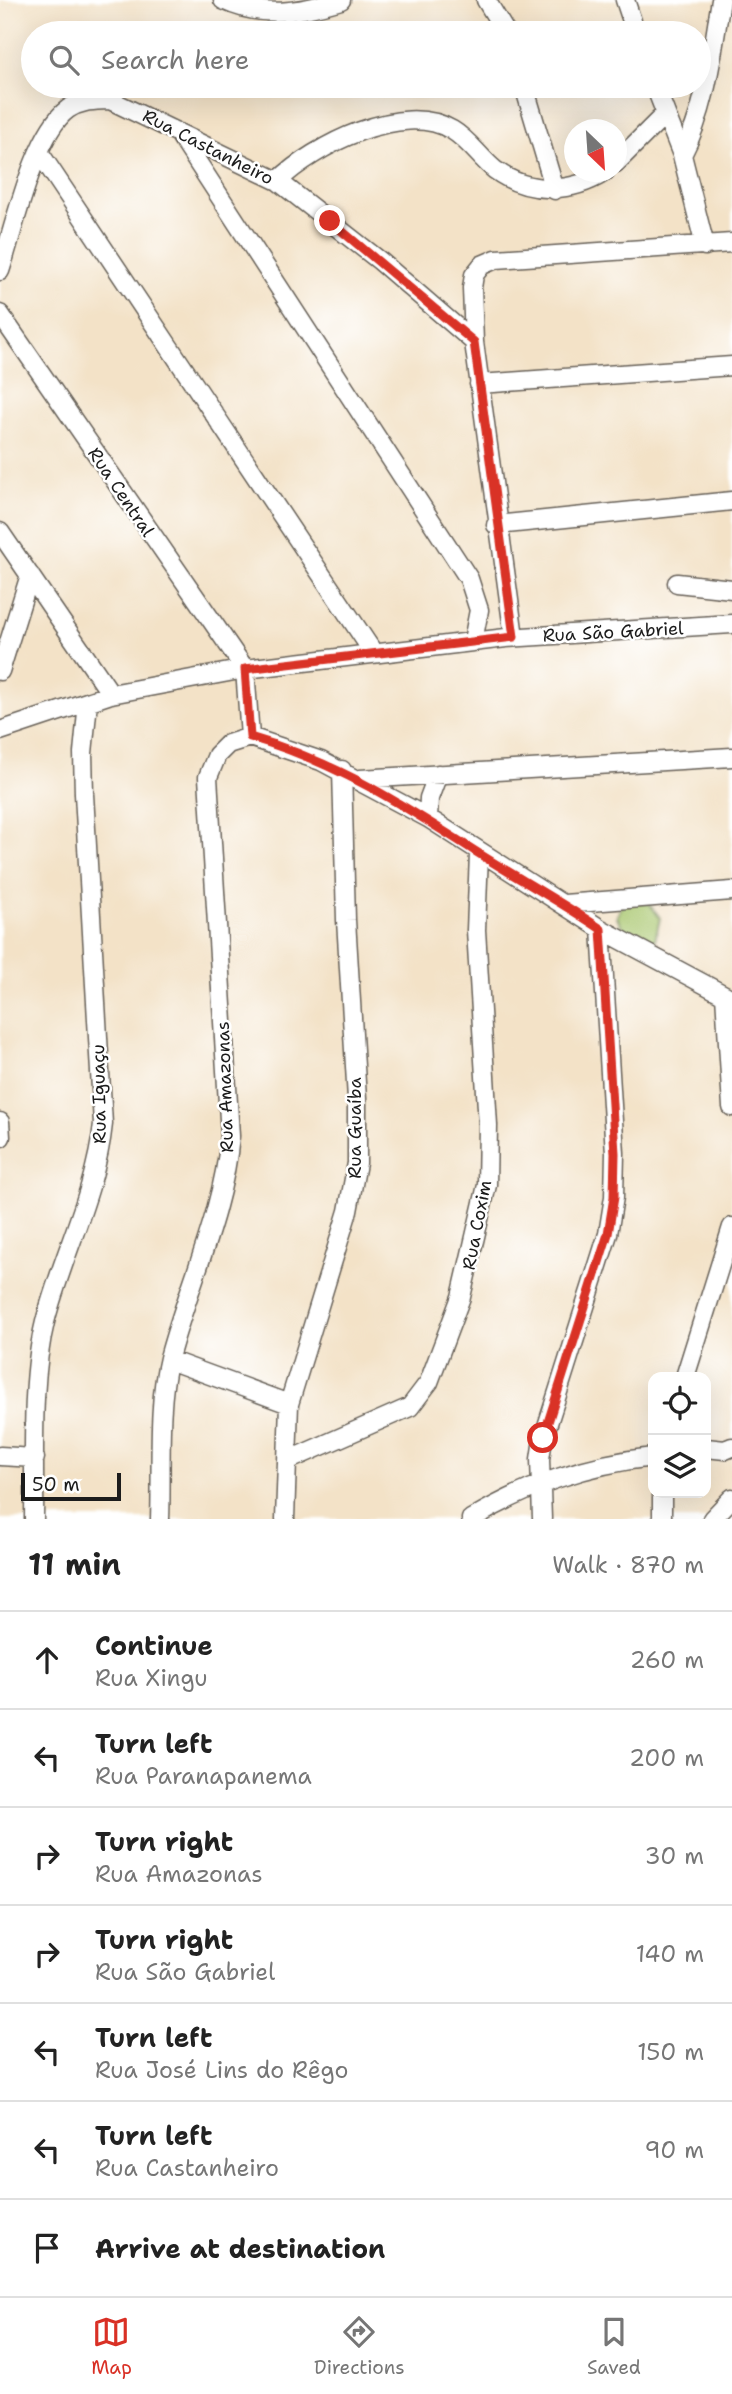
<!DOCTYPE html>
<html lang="en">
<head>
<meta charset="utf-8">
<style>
	:root { --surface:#fff; --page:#f2f2f2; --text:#222; --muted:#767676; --line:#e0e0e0; --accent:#d93025 }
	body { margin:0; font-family:"Shantell Sans",sans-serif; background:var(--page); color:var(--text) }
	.controls { position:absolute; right:21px; bottom:21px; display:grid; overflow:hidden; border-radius:14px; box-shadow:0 7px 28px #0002 }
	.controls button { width:63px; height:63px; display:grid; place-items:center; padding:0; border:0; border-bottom:2px solid var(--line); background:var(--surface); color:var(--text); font:35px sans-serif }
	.compass { position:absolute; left:564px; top:119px; width:63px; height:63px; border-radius:50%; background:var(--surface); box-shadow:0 7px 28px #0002; rotate:155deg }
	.scale { position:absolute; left:21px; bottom:18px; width:100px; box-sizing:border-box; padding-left:7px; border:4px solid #1c1c1c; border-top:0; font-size:19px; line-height:24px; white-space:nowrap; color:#1c1c1c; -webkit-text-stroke:5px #fff; paint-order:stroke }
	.stop { position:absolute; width:21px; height:21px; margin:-16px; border:5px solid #d93025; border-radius:50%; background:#fff }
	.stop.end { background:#d93025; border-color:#fff; box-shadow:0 2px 7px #0008 }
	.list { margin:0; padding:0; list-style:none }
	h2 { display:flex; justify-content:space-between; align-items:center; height:91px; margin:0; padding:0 28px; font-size:30px }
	h2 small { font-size:23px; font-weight:400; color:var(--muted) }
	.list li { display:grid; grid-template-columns:46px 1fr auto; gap:21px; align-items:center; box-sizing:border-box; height:98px; padding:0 28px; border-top:2px solid var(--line) }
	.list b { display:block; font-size:26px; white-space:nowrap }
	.list p { margin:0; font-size:23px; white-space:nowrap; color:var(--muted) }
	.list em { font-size:23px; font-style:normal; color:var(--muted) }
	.icon { flex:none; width:38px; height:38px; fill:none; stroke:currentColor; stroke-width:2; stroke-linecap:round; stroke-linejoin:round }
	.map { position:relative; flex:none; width:732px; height:1519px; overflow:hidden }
	.search { position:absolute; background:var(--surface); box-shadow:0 7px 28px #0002; left:21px; right:21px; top:21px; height:77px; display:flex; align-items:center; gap:18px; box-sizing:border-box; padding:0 24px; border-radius:38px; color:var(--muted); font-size:26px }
	.sheet { height:777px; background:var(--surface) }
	nav { display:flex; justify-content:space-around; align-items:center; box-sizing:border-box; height:98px; border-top:2px solid var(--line); background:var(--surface); font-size:19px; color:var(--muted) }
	nav a { display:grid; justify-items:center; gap:4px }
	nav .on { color:var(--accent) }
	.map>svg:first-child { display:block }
</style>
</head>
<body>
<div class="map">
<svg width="732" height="1519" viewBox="0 0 732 1519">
	<rect width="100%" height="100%" fill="#fff"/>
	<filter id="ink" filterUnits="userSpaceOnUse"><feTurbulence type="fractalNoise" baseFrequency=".0143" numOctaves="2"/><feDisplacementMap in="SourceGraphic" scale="14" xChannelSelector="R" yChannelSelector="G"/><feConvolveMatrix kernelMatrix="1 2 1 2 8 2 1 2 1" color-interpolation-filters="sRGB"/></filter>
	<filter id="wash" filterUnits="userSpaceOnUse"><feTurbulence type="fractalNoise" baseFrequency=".00686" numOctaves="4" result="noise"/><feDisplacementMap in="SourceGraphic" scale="28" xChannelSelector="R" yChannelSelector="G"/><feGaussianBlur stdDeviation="1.57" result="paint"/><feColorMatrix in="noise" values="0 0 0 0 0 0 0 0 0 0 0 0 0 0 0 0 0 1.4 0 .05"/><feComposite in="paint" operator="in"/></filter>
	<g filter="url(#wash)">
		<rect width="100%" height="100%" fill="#f3e2c7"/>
		<!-- green -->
		<path fill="#a8c66d" stroke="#627144" stroke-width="2" d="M623 900 649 903 660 918 652 953 627 936 617 917Z"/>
	</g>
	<g filter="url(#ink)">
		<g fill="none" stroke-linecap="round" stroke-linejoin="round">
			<defs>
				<path id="minor" d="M223 0C263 19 300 12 341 0
					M486 0 506 33
					M625 0 636 33
					M524 86 555 190
					M655 86 682 155
					M181 137 469 579 479 610 473 641
					M39 152 373 652
					M616 163 665 114
					M278 181C314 146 403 100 452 130 469 140 480 158 495 170 528 194 571 194 605 172
					M705 246 682 155C707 107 712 53 721 0
					M0 271C14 229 34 134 68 109 81 100 95 101 110 100L278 181 380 261 474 342
					M0 314 245 669 250 737
					M479 384 732 366
					M496 525 732 501
					M0 532 111 694
					M677 583 732 589
					M514 637 474 342 472 288 474 275 482 265 496 259 732 243
					M0 671 30 575
					M0 731 111 694 245 669 506 638 732 624
					M360 779 732 757
					M428 818 429 798 438 774
					M564 904 732 891
					M725 995 732 1107
					M0 1122 1 1137
					M169 1360 289 1404
					M685 1377 732 1227
					M706 1448 725 1450 732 1447
					M0 1456 35 1458
					M287 1461 410 1407 429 1382 461 1297 487 1185 488 1125 476 930 479 854
					M662 1493V1519
					M34 1519C35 1457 30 1382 45 1322 62 1256 96 1192 103 1124L84 794 83 753 88 702
					M160 1519C162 1469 157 1406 169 1358 189 1283 223 1214 230 1136L208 777 217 755 228 744 250 737 321 761 428 818 601 929 732 999
					M285 1519 289 1404 348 1211 357 1163V1099L346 920 342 770
					M471 1519C529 1485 586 1464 653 1457
					M542 1519 540 1459 543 1439 608 1234 614 1197 615 1153 601 929
					M712 1519 732 1498"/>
			</defs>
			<!-- minor casing -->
			<use href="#minor" stroke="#676158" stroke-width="21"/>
			<!-- minor -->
			<use href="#minor" stroke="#fff" stroke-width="18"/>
		</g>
	</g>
	<g fill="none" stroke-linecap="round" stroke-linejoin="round" filter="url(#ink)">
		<!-- route -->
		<path stroke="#d93025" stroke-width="9" d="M330 221 474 342 514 637 245 669 250 737C335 761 405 806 478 853 519 879 561 902 601 929L615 1153 614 1197 608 1234 543 1438"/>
	</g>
	<g text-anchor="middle" stroke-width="5" stroke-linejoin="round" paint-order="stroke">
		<!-- street labels -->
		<g font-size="18" fill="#1c1c1c" stroke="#fff">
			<text transform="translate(208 147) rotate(27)" y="6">Rua Castanheiro</text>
			<text transform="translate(121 492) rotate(56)" y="6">Rua Central</text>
			<text transform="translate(613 632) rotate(-3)" y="6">Rua São Gabriel</text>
			<text transform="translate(225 1087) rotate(-92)" y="6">Rua Amazonas</text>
			<text transform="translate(99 1094) rotate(-91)" y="6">Rua Iguaçu</text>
			<text transform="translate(355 1128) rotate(-90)" y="6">Rua Guaíba</text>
			<text transform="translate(477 1225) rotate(-79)" y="6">Rua Coxim</text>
		</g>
	</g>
</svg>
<div class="controls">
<button><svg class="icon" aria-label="locate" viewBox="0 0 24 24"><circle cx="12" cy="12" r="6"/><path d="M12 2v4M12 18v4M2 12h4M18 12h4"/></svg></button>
<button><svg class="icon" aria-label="layers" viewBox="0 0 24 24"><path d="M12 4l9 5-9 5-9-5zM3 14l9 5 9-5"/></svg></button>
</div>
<svg class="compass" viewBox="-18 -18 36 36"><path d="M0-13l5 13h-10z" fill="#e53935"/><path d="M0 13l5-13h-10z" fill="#767676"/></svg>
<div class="scale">50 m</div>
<div class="stop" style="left:543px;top:1438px"></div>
<div class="stop end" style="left:330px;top:221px"></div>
<div class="search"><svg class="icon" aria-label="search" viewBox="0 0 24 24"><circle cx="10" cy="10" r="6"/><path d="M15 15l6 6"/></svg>Search here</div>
</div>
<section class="sheet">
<h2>11 min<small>Walk · 870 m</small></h2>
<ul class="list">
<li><svg class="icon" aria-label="ahead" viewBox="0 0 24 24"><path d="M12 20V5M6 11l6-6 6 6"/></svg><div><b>Continue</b><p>Rua Xingu</p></div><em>260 m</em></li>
<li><svg class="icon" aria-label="left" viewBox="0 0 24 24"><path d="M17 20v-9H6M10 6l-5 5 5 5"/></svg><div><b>Turn left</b><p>Rua Paranapanema</p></div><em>200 m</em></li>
<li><svg class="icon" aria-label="right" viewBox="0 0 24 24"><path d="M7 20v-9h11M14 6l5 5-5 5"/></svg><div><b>Turn right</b><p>Rua Amazonas</p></div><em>30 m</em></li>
<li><svg class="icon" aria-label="right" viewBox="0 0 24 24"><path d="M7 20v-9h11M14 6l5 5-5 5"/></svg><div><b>Turn right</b><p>Rua São Gabriel</p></div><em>140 m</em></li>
<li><svg class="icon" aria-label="left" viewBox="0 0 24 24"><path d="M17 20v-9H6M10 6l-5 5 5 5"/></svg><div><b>Turn left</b><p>Rua José Lins do Rêgo</p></div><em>150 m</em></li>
<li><svg class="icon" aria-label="left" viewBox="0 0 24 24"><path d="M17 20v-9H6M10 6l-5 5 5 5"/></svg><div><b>Turn left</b><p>Rua Castanheiro</p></div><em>90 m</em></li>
<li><svg class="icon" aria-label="arrive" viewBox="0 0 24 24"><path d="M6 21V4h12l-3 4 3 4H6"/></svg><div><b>Arrive at destination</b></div></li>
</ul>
</section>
<nav>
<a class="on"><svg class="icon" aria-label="map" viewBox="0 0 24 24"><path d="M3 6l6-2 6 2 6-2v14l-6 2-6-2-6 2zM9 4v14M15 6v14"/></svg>Map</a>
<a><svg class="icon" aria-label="directions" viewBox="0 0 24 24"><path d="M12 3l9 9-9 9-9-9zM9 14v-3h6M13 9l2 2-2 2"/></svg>Directions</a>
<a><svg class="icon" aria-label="saved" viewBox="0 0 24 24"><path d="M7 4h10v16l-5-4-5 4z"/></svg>Saved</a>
</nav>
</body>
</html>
